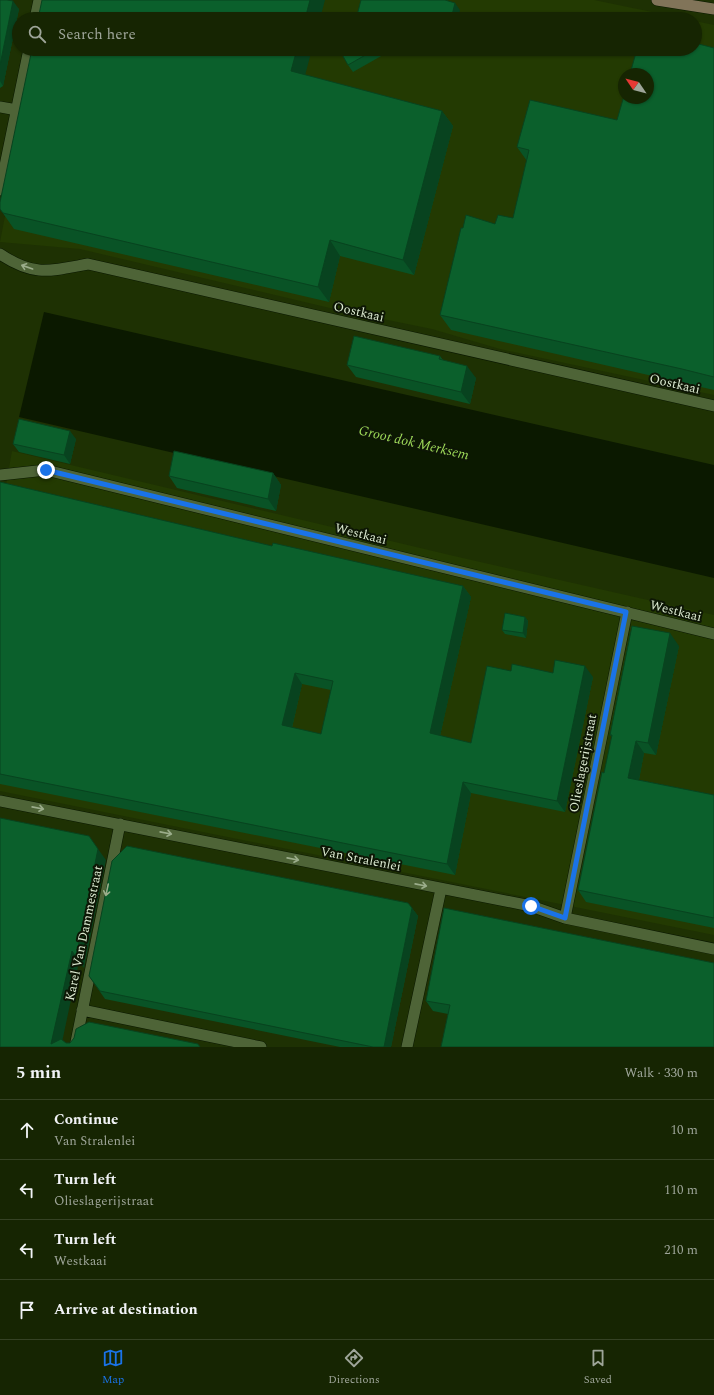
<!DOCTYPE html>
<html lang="en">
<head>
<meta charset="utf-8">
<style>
	:root { --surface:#162502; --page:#233111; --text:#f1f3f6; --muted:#9ea599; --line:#354224; --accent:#1a73e8 }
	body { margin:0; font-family:Spectral,serif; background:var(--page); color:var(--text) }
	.compass { position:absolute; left:618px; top:68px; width:36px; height:36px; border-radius:50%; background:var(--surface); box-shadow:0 1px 3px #0004; rotate:305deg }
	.stop { position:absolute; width:12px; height:12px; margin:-9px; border:3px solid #1a73e8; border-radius:50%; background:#fff }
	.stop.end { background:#1a73e8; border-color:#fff; box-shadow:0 1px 4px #0008 }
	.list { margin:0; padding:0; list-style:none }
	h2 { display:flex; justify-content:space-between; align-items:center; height:52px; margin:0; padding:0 16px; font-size:17px }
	h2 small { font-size:13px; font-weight:400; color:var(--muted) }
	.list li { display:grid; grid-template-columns:26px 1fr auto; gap:12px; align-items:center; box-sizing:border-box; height:60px; padding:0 16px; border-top:1px solid var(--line) }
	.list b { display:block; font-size:15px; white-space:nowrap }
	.list p { margin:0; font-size:13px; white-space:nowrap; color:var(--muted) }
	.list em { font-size:13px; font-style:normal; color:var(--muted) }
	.icon { flex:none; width:22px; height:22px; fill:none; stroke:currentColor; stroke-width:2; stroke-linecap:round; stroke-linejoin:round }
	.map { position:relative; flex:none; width:714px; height:1047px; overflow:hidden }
	.search { position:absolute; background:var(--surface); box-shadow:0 1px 3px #0004; left:12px; right:12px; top:12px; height:44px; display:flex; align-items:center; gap:10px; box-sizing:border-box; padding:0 14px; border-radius:22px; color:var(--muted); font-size:15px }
	.sheet { height:292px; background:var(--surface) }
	nav { display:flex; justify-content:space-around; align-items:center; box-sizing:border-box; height:56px; border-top:1px solid var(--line); background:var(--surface); font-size:11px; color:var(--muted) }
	nav a { display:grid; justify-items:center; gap:2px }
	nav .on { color:var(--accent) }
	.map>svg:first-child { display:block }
</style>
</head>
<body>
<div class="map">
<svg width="714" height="1047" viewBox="0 0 714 1047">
	<rect width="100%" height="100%" fill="#1e3103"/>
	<!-- built -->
	<path fill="#233a02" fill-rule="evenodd" d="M47 0H594L686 19H43Z
		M695 21 714 25V395L500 349 432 329 334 309 80 249 0 242 37 49H695ZM624 74H648V98H624Z
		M12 451 454 556 714 615V935L0 791V519Z"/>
	<!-- water -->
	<path fill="#0b1900" d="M44 312 714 465V578L19 417Z"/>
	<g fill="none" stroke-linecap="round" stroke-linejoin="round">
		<defs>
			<path id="minor" d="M35 19 39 0
				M0 107 17 110
				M0 190 29 49
				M0 254C34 277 50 271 88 264L714 406
				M0 475 46 470 714 634
				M0 801 531 906 565 918 714 949
				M565 918 627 612
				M82 1010 261 1047
				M75 1047 120 824
				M407 1047 441 889"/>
			<path id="secondary" d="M657 0 714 9"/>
		</defs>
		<!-- minor casing -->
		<use href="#minor" stroke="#0a1800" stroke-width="12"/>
		<!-- secondary casing -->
		<use href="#secondary" stroke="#0a1800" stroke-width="12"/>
		<!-- minor -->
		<use href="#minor" stroke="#4e6437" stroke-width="11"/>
		<!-- secondary -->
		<use href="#secondary" stroke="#817459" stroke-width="11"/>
	</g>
	<!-- wall -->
	<path fill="#095326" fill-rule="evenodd" d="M0 0 19 9 3 86 0 88Z
		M714 48V390L451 330 440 315 463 228 495 224 513 218 527 161 517 147 617 120Z
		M339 49H385L383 55 353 72 348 65Z
		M434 49H450L449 53Z
		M305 75 442 111 453 126 414 275 340 256 329 302 14 229 0 209Z
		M440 356 443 360 476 378 470 404 356 377 347 365Z
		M76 439 70 464 19 452 13 444Z
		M273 473 281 485 276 511 177 488 169 476Z
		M0 482 272 546 463 586 471 597 440 736 471 743 511 671 553 673 593 677 565 812 471 793 455 875 0 784ZM302 684 331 690 321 734 292 728Z
		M525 617 528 621 526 638 505 634 502 630Z
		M679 646 656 755 644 753 639 780 714 795V928L586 902 578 890 612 737 610 735Z
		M408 903 418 916 391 1047H340L105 999 89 976Z
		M714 963 448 1014 433 1011 426 1001Z"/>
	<!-- shaded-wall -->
	<path fill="#08431f" d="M310 0H325L320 19H305Z
		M13 1 19 9 3 86 0 81V65Z
		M455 3 460 10 458 19H451Z
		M297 49H312L302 87 291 71Z
		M379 49H385L383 55Z
		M446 49H450L449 53Z
		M442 111 453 126 414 275 403 260Z
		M330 240 340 256 329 302 318 287Z
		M467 366 476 378 470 404 461 392Z
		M70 431 76 439 70 464 64 455Z
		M273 473 281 485 276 511 268 499Z
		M463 586 471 597 438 745 430 733Z
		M525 617 528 621 526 638 523 633Z
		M670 633 679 646 656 755 648 743Z
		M585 666 593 677 565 812 557 801Z
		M295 673 302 684 290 736 282 725Z
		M636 741 644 753 637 790 628 778Z
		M463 782 471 793 455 875 447 864Z
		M98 849 106 860 84 968 79 962 61 1047 51 1044 72 951Z
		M412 908 418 916 391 1047H384Z"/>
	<!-- building -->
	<path fill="#0b602c" stroke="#08431f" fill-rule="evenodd" d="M0 0H7L13 1 0 65Z
		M42 0H310L305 19H38Z
		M361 0H445L455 3 451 19H356Z
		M695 43 714 48V377L682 369 440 315 461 228H463L466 215 495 224 498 215 513 218 529 150 517 147 530 100 617 120 624 96V98H648V74H630L637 49H695Z
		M32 49H297L291 71 442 111 403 260 330 240 318 287 3 213 0 209V202Z
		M339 49H376L348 65Z
		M354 336 440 356 439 359 467 366 461 392 347 365Z
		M19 419 70 431 64 455 13 444Z
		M174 451 273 473 268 499 169 476Z
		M0 482 272 546 273 543 463 586 430 733 471 743 487 666 511 671 512 664 553 673 555 660 585 666 557 801 463 782 447 864 0 774ZM295 673 333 681 321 734 282 725Z
		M505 613 525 617 523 633 502 630Z
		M632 626 670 633 648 743 636 741 628 778 714 795V918L578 890 602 772 604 773 612 735H610Z
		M0 818 89 836 98 849 76 957 72 951 51 1044 61 1039 66 1043H70L74 1038 76 1029 89 1022 198 1044 200 1047H0Z
		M127 846 408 903 412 908 384 1047H373L100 991 89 976 112 861Z
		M444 908 714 963V1047H441L450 1005 426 1001Z"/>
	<!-- one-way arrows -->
	<defs><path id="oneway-shaft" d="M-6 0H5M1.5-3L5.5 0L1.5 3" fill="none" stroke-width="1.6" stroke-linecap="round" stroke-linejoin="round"/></defs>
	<g stroke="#9bad8b">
		<use href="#oneway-shaft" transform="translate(27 267) rotate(-161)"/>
		<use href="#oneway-shaft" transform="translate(38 808) rotate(11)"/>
		<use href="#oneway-shaft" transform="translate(166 833) rotate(11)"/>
		<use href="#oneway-shaft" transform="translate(293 859) rotate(11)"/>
		<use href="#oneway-shaft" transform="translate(421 885) rotate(11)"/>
		<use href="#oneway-shaft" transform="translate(107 890) rotate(102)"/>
	</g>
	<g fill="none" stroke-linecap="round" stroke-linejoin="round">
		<!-- route -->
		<path stroke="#1a73e8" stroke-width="5" d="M46 470 626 612 565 918 531 906"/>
	</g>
	<g text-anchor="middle" stroke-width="4" stroke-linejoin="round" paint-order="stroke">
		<!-- street labels -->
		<g font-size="13" fill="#dae8cf" stroke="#0d1605">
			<text transform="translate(359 311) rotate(13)" y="5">Oostkaai</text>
			<text transform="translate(675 383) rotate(13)" y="5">Oostkaai</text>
			<text transform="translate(361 533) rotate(14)" y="5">Westkaai</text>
			<text transform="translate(676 610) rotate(14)" y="5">Westkaai</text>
			<text transform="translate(582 763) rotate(-79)" y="5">Olieslagerijstraat</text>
			<text transform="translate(361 858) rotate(11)" y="5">Van Stralenlei</text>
			<text transform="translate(83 933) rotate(-78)" y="5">Karel Van Dammestraat</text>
		</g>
		<!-- water labels -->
		<g font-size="14" font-style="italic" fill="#9eda59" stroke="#0d1605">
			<text transform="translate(414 442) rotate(13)" y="5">Groot dok Merksem</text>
		</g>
	</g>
</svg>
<svg class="compass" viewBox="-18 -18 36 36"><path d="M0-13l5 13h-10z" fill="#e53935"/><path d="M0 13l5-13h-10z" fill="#9ea599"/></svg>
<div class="stop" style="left:531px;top:906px"></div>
<div class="stop end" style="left:46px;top:470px"></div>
<div class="search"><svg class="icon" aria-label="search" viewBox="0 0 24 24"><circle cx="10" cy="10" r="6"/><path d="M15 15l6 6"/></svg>Search here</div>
</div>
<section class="sheet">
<h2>5 min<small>Walk · 330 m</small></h2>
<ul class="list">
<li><svg class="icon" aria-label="ahead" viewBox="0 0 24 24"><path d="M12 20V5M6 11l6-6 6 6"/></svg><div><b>Continue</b><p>Van Stralenlei</p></div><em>10 m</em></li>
<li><svg class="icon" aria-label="left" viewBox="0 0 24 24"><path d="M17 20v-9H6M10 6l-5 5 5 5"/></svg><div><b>Turn left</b><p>Olieslagerijstraat</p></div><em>110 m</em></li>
<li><svg class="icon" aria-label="left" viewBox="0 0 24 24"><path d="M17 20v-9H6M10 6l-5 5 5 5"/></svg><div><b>Turn left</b><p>Westkaai</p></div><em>210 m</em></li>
<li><svg class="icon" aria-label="arrive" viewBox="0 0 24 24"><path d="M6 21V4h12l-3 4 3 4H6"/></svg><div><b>Arrive at destination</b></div></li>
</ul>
</section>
<nav>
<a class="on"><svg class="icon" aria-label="map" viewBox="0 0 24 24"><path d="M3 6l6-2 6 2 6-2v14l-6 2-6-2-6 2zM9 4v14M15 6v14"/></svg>Map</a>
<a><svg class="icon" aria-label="directions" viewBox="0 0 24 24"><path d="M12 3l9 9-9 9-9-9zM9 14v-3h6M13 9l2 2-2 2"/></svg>Directions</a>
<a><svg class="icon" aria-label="saved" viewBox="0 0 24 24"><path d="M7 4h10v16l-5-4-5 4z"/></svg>Saved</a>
</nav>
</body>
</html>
